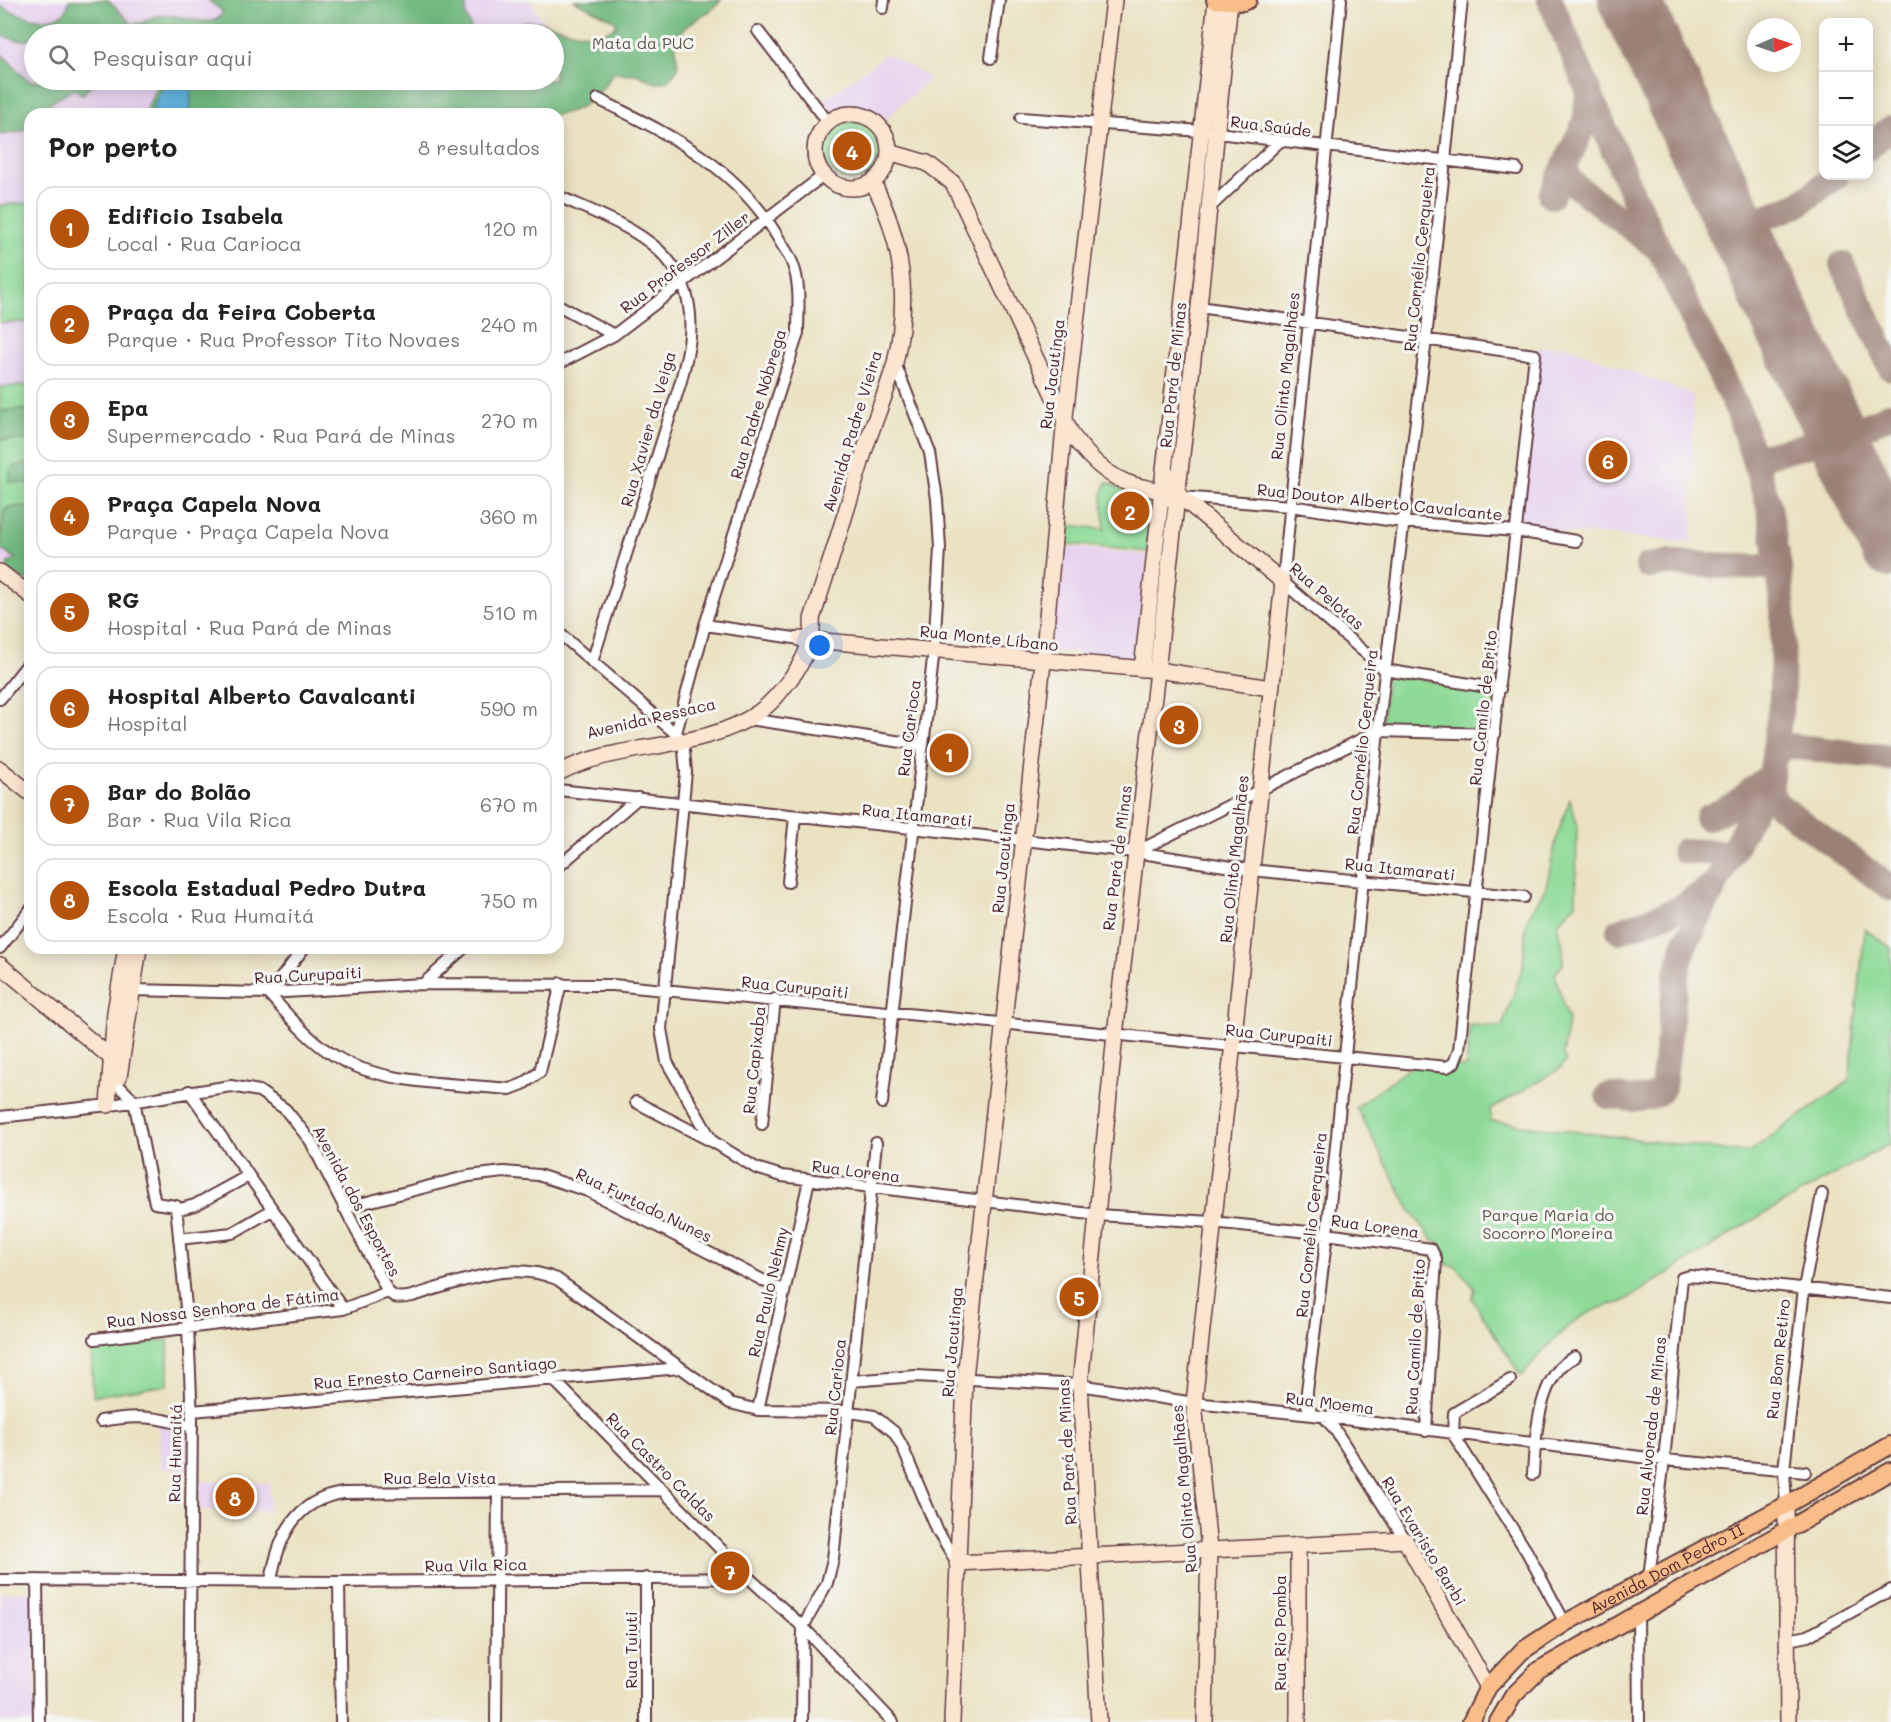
<!DOCTYPE html>
<html lang="pt">
<head>
<meta charset="utf-8">
<style>
	:root { --surface:#fff; --page:#f2f2f2; --text:#222; --muted:#767676; --line:#e0e0e0; --accent:#b45309 }
	body { margin:0; font-family:Mali,sans-serif; background:var(--page); color:var(--text) }
	.controls { position:absolute; right:18px; top:18px; display:grid; overflow:hidden; border-radius:12px; box-shadow:0 3px 15px #0003 }
	.controls button { width:54px; height:54px; display:grid; place-items:center; padding:0; border:0; border-bottom:2px solid var(--line); background:var(--surface); color:var(--text); font:30px sans-serif }
	.compass { position:absolute; left:1747px; top:18px; width:54px; height:54px; border-radius:50%; background:var(--surface); box-shadow:0 3px 15px #0003; rotate:88deg }
	.you { position:absolute; left:820px; top:646px; width:21px; height:21px; margin:-15px; border:4px solid #fff; border-radius:50%; background:#1a73e8; box-shadow:0 0 0 9px #1a73e833 }
	.badge { display:grid; place-items:center; width:39px; height:39px; border-radius:50%; background:var(--accent); color:#fff; font-size:20px; font-weight:700 }
	.pin { position:absolute; translate:-50% -50%; border:3px solid #fff; box-shadow:0 2px 6px #0006 }
	.list { margin:0; padding:0; list-style:none }
	h2 { display:flex; justify-content:space-between; align-items:center; height:78px; margin:0; padding:0 24px; font-size:26px }
	h2 small { font-size:20px; font-weight:400; color:var(--muted) }
	.list li { display:grid; grid-template-columns:39px 1fr auto; gap:18px; align-items:center; box-sizing:border-box; height:84px; margin:0 12px 12px; padding:0 12px; border:2px solid var(--line); border-radius:18px }
	.list b { display:block; font-size:22px; white-space:nowrap }
	.list p { margin:0; font-size:20px; white-space:nowrap; color:var(--muted) }
	.list em { font-size:20px; font-style:normal; color:var(--muted) }
	.icon { flex:none; width:33px; height:33px; fill:none; stroke:currentColor; stroke-width:2; stroke-linecap:round; stroke-linejoin:round }
	.map { position:relative; flex:none; width:1891px; height:1722px; overflow:hidden }
	.search { position:absolute; background:var(--surface); box-shadow:0 3px 15px #0003; left:24px; top:24px; width:540px; height:66px; display:flex; align-items:center; gap:15px; box-sizing:border-box; padding:0 21px; border-radius:33px; color:var(--muted); font-size:22px }
	.panel { position:absolute; background:var(--surface); box-shadow:0 3px 15px #0003; left:24px; top:108px; width:540px; height:846px; border-radius:18px }
	.map>svg:first-child { display:block }
</style>
</head>
<body>
<div class="map">
<svg width="1891" height="1722" viewBox="0 0 1891 1722">
	<rect width="100%" height="100%" fill="#f6f6f2"/>
	<filter id="ink" filterUnits="userSpaceOnUse"><feTurbulence type="fractalNoise" baseFrequency=".0167" numOctaves="2"/><feDisplacementMap in="SourceGraphic" scale="12" xChannelSelector="R" yChannelSelector="G"/><feConvolveMatrix kernelMatrix="1 2 1 2 8 2 1 2 1" color-interpolation-filters="sRGB"/></filter>
	<filter id="wash" filterUnits="userSpaceOnUse"><feTurbulence type="fractalNoise" baseFrequency=".008" numOctaves="4" result="noise"/><feDisplacementMap in="SourceGraphic" scale="24" xChannelSelector="R" yChannelSelector="G"/><feGaussianBlur stdDeviation="1.35" result="paint"/><feColorMatrix in="noise" values="0 0 0 0 0 0 0 0 0 0 0 0 0 0 0 0 0 1.4 0 .05"/><feComposite in="paint" operator="in"/></filter>
	<g filter="url(#wash)">
		<rect width="100%" height="100%" fill="#ebe2c2"/>
		<!-- built -->
		<path fill="#e7d2ef" fill-rule="evenodd" d="M0 0H528L595 89 558 114H30V584L0 561ZM34 34H554V80H34Z
			M887 54 930 78 885 120 851 109 832 113 822 101Z
			M1565 346 1693 395 1692 543 1603 534 1516 531 1535 355 1539 347Z
			M1061 546 1148 555 1137 659 1050 650Z
			M159 1421 189 1429V1469L160 1468Z
			M200 1481 270 1483 269 1512 200 1510Z
			M0 1592H35L36 1722H0Z"/>
		<!-- green -->
		<path fill="#8dda97" stroke="#6c7c61" stroke-width="1.5" d="M823 151a29 29 0 1 1 58 0a29 29 0 1 1-58 0Z
			M30 203V322L0 323V205Z
			M30 385V411L0 412V387Z
			M30 412V507L0 544V414Z
			M1107 482 1134 496 1158 499 1150 552 1058 543V524L1105 529 1102 495Z
			M1387 674 1496 692 1492 731 1382 724Z
			M1570 799 1577 823 1576 903 1557 925 1563 945V964L1555 974 1568 1020 1563 1056 1566 1061 1561 1068 1490 1110 1491 1121 1748 1153 1849 1081 1865 929 1891 948V1143L1758 1217 1621 1303C1576 1308 1549 1345 1521 1376L1472 1299 1475 1289 1456 1266 1447 1265 1444 1248 1432 1239 1409 1208 1356 1107 1417 1062 1466 1067 1470 1025 1502 1027 1523 967 1526 921 1546 887 1557 836Z
			M168 1340V1385L93 1396 91 1346Z"/>
		<!-- forest -->
		<path fill="#72ba80" stroke="#5e6c56" stroke-width="1.5" d="M69 0H108L132 24 142 23C172 0 209 38 223 12L208 0H466V16L473 32 471 34H97L93 29 66 34H34V40H16L0 35V6C21 15 46 28 66 11Z
			M573 0H721C710 18 679 20 676 45 675 52 678 60 678 68L668 81 656 83 636 74 613 73C586 118 556 119 509 113L145 114 156 87 165 80H554V34H500L504 32C538 0 571 51 616 27V21Z
			M0 54C12 60 19 77 31 81L95 80 82 95 76 89C59 93 48 109 30 114L24 131 0 135Z
			M21 409 30 411V440H0V411Z
			M30 463V484L8 481 12 467Z
			M30 506V582L11 573 7 568 8 563 16 559 0 549 4 510 9 507Z"/>
		<!-- water -->
		<path fill="#63b3de" stroke="#566984" stroke-width="1.5" d="M169 80 192 81 190 114H151L159 94Z"/>
		<g fill="none" stroke-linecap="round" stroke-linejoin="round">
			<!-- taxiway -->
			<path stroke="#9a8076" stroke-width="26" d="M1550 0 1631 191 1739 413 1769 506 1779 567 1783 612 1782 698 1771 776 1684 946 1676 977 1663 1087C1651 1105 1627 1098 1608 1096
				M1868 148 1891 128
				M1566 165 1567 175 1571 182 1653 245
				M1551 196 1585 122 1588 93
				M1741 234 1749 223 1798 205 1836 176
				M1842 264 1891 368
				M1845 451 1850 434 1891 414
				M1757 465 1766 455 1827 441 1843 447
				M1648 566 1670 563 1763 568 1773 561 1777 552
				M1774 757 1783 748 1790 746 1891 758
				M1771 776V792L1776 803 1891 888
				M1707 818 1734 805 1764 780
				M1684 851 1731 853
				M1619 931 1679 909 1711 887"/>
			<!-- runway -->
			<path stroke="#9a8076" stroke-width="62" d="M1629 0 1891 547"/>
		</g>
	</g>
	<g filter="url(#ink)">
		<g fill="none" stroke-linecap="round" stroke-linejoin="round">
			<defs>
				<path id="street" d="M1341 0 1283 582 1385 670 1500 689
					M883 8 884 0
					M758 31 828 122
					M991 58 999 0
					M598 99C670 135 739 167 780 241 784 248 790 256 793 265 801 286 798 311 798 333L705 625 676 733
					M1021 118 1201 131 1517 169
					M558 196C625 226 697 248 690 336 689 351 684 367 681 381L592 662
					M1208 209 1279 142
					M558 305 614 335
					M558 364 614 335 824 175
					M1181 497 1290 506 1402 522 1516 531 1576 541
					M705 625 801 639
					M558 632 683 740 686 772 661 1029 667 1062 712 1141 756 1168 782 1176 1098 1215 1212 1222 1327 1234 1431 1249 1436 1259 1426 1431
					M0 699 30 661
					M749 719 922 745
					M558 790 1135 852 1251 870 1524 897
					M1136 852 1378 731 1495 734
					M558 867 638 798
					M788 882 795 817
					M0 948 30 910
					M423 984 464 948
					M131 990 268 993 423 984 613 985 1447 1067 1454 1063 1459 1050 1535 355 1199 307
					M271 991 304 948
					M268 993C289 1016 308 1040 335 1056 378 1084 458 1084 510 1089L523 1084 540 1072 561 983
					M118 1085 134 1101
					M189 1091 343 1309
					M134 1101 155 1203 176 1206 188 1327 192 1420 189 1722
					M636 1102 711 1141
					M882 1103 934 650 940 548 937 499 930 453 895 363
					M0 1117 118 1104 231 1086 259 1091 285 1109 310 1140 388 1292 395 1297C407 1299 419 1294 431 1290 474 1278 513 1261 557 1279L730 1403 758 1410 847 1411 874 1416 894 1432 902 1446 938 1532 957 1563
					M762 1124 775 999
					M344 1208 469 1176 504 1172 538 1175 588 1191 784 1291
					M176 1210 195 1205 248 1176
					M179 1239 232 1233 272 1210
					M95 1339 343 1309 388 1292
					M551 1377 749 1578
					M1510 1380 1454 1413 1453 1434 1527 1552 1565 1623
					M851 1381 916 1376 1080 1385 1194 1403 1313 1415 1664 1460 1805 1472
					M758 1410 809 1180
					M192 1411 680 1368
					M1313 1415 1307 1405V1391L1327 1234 1378 731 1426 339 1462 0
					M1323 1416 1334 1428 1405 1540
					M101 1421C138 1414 157 1417 192 1427
					M1533 1474C1535 1439 1538 1373 1575 1357
					M1786 1505 1784 1470 1804 1288 1822 1194
					M1649 1577 1664 1460 1682 1278 1690 1276 1891 1298
					M646 1578V1722
					M0 1580 339 1582 749 1578 803 1627 893 1722
					M37 1580 39 1722
					M271 1581C278 1537 295 1500 343 1493L661 1490
					M339 1582 341 1722
					M1638 1614 1639 1722
					M1788 1640 1808 1636 1891 1590
					M496 1722 498 1493
					M802 1722 803 1627 827 1583 833 1559 876 1143"/>
				<path id="secondary" d="M815 151a37 37 0 1 1 74 0a37 37 0 1 1-74 0Z
					M889 152 927 163 953 183 1072 435C1088 457 1107 477 1134 485 1147 489 1159 488 1169 498
					M1164 468 1169 481 1181 497 1283 582 1194 1403 1209 1549 1205 1722
					M0 572 30 595
					M801 639 1158 670 1270 688
					M1142 669 1216 0
					M0 769 30 793
					M558 773C621 740 701 753 759 712 772 703 781 691 791 678 803 663 814 639 812 619 830 563 848 506 865 449 874 421 887 392 895 363 910 298 903 242 873 182
					M0 965 115 1061
					M119 1077 139 948
					M108 1105 115 1012 126 948
					M1786 1505 1788 1722
					M957 1563 1405 1540 1488 1687
					M952 1722 965 1378 1043 662 1065 416 1114 0
					M1099 1722 1080 1385 1115 1035 1199 307 1230 0
					M1298 1722V1545"/>
				<g id="primary">
					<path d="M1215 0 1243 2 1248 0"/>
					<path id="s1" d="M1471 1722 1488 1687 1522 1651 1565 1623 1786 1505 1891 1445"/>
					<path d="M1498 1722 1513 1696 1539 1670 1891 1471"/>
				</g>
			</defs>
			<!-- street casing -->
			<use href="#street" stroke="#623c42" stroke-width="14"/>
			<!-- secondary casing -->
			<use href="#secondary" stroke="#623c42" stroke-width="18"/>
			<!-- primary casing -->
			<use href="#primary" stroke="#623c42" stroke-width="20"/>
			<!-- street -->
			<use href="#street" stroke="#fff" stroke-width="10"/>
			<!-- secondary -->
			<use href="#secondary" stroke="#fce5d0" stroke-width="15"/>
			<!-- primary -->
			<use href="#primary" stroke="#f8bd89" stroke-width="16"/>
		</g>
	</g>
	<g text-anchor="middle" stroke-width="6" stroke-linejoin="round" paint-order="stroke">
		<!-- park labels -->
		<g font-size="16" fill="#5e574b" stroke="#f6f6f2">
			<text x="643" y="49">Mata da PUC</text>
			<text x="1548" y="1221">Parque Maria do<tspan x="1548" dy="18">Socorro Moreira</tspan></text>
		</g>
		<!-- street labels -->
		<g font-size="16" fill="#4a1f2b" stroke="#f6f6f2">
			<text transform="translate(1271 126) rotate(7)" y="6">Rua Saúde</text>
			<text transform="translate(1419 259) rotate(-84)" y="6">Rua Cornélio Cerqueira</text>
			<text transform="translate(685 262) rotate(-37)" y="6">Rua Professor Ziller</text>
			<text transform="translate(1052 374) rotate(-83)" y="6">Rua Jacutinga</text>
			<text transform="translate(1173 375) rotate(-84)" y="6">Rua Pará de Minas</text>
			<text transform="translate(1285 376) rotate(-84)" y="6">Rua Olinto Magalhães</text>
			<text transform="translate(758 404) rotate(-73)" y="6">Rua Padre Nóbrega</text>
			<text transform="translate(648 429) rotate(-74)" y="6">Rua Xavier da Veiga</text>
			<text transform="translate(852 431) rotate(-73)" y="6">Avenida Padre Vieira</text>
			<text transform="translate(1380 502) rotate(6)" y="6">Rua Doutor Alberto Cavalcante</text>
			<text transform="translate(1327 596) rotate(41)" y="6">Rua Pelotas</text>
			<text transform="translate(989 638) rotate(6)" y="6">Rua Monte Líbano</text>
			<text transform="translate(1483 708) rotate(-84)" y="6">Rua Camilo de Brito</text>
			<text transform="translate(651 718) rotate(-13)" y="6">Avenida Ressaca</text>
			<text transform="translate(909 728) rotate(-83)" y="6">Rua Carioca</text>
			<text transform="translate(1362 742) rotate(-84)" y="6">Rua Cornélio Cerqueira</text>
			<text transform="translate(917 815) rotate(6)" y="6">Rua Itamarati</text>
			<text transform="translate(1003 858) rotate(-84)" y="6">Rua Jacutinga</text>
			<text transform="translate(1117 858) rotate(-83)" y="6">Rua Pará de Minas</text>
			<text transform="translate(1234 859) rotate(-84)" y="6">Rua Olinto Magalhães</text>
			<text transform="translate(1400 869) rotate(6)" y="6">Rua Itamarati</text>
			<text transform="translate(308 975) rotate(-3)" y="6">Rua Curupaiti</text>
			<text transform="translate(795 987) rotate(6)" y="6">Rua Curupaiti</text>
			<text transform="translate(1279 1035) rotate(6)" y="6">Rua Curupaiti</text>
			<text transform="translate(754 1060) rotate(-84)" y="6">Rua Capixaba</text>
			<text transform="translate(856 1171) rotate(7)" y="6">Rua Lorena</text>
			<text transform="translate(357 1201) rotate(62)" y="6">Avenida dos Esportes</text>
			<text transform="translate(644 1205) rotate(26)" y="6">Rua Furtado Nunes</text>
			<text transform="translate(1311 1225) rotate(-84)" y="6">Rua Cornélio Cerqueira</text>
			<text transform="translate(1375 1226) rotate(8)" y="6">Rua Lorena</text>
			<text transform="translate(768 1292) rotate(-77)" y="6">Rua Paulo Nehmy</text>
			<text transform="translate(223 1308) rotate(-7)" y="6">Rua Nossa Senhora de Fátima</text>
			<text transform="translate(1415 1337) rotate(-87)" y="6">Rua Camilo de Brito</text>
			<text transform="translate(952 1342) rotate(-85)" y="6">Rua Jacutinga</text>
			<text transform="translate(1778 1359) rotate(-84)" y="6">Rua Bom Retiro</text>
			<text transform="translate(435 1373) rotate(-5)" y="6">Rua Ernesto Carneiro Santiago</text>
			<text transform="translate(835 1387) rotate(-84)" y="6">Rua Carioca</text>
			<text transform="translate(1330 1403) rotate(7)" y="6">Rua Moema</text>
			<text transform="translate(1651 1426) rotate(-84)" y="6">Rua Alvorada de Minas</text>
			<text transform="translate(1067 1452) rotate(-93)" y="6">Rua Pará de Minas</text>
			<text transform="translate(175 1453) rotate(-89)" y="6">Rua Humaitá</text>
			<text transform="translate(661 1467) rotate(45)" y="6">Rua Castro Caldas</text>
			<text x="440" y="1484">Rua Bela Vista</text>
			<text transform="translate(1184 1489) rotate(-95)" y="6">Rua Olinto Magalhães</text>
			<text transform="translate(1424 1541) rotate(59)" y="6">Rua Evaristo Barbi</text>
			<text transform="translate(476 1565) rotate(-1)" y="6">Rua Vila Rica</text>
			<text dy="6" stroke="none"><textPath href="#s1" startOffset="255">Avenida Dom Pedro II</textPath></text>
			<text transform="translate(1280 1633) rotate(-90)" y="6">Rua Rio Pomba</text>
			<text transform="translate(631 1650) rotate(-90)" y="6">Rua Tuiuti</text>
		</g>
	</g>
</svg>
<div class="controls">
<button>+</button>
<button>−</button>
<button><svg class="icon" aria-label="layers" viewBox="0 0 24 24"><path d="M12 4l9 5-9 5-9-5zM3 14l9 5 9-5"/></svg></button>
</div>
<svg class="compass" viewBox="-18 -18 36 36"><path d="M0-13l5 13h-10z" fill="#e53935"/><path d="M0 13l5-13h-10z" fill="#767676"/></svg>
<div class="you"></div>
<div class="pin badge" style="left:949px;top:753px">1</div>
<div class="pin badge" style="left:1130px;top:511px">2</div>
<div class="pin badge" style="left:1179px;top:725px">3</div>
<div class="pin badge" style="left:852px;top:151px">4</div>
<div class="pin badge" style="left:1079px;top:1297px">5</div>
<div class="pin badge" style="left:1608px;top:460px">6</div>
<div class="pin badge" style="left:730px;top:1571px">7</div>
<div class="pin badge" style="left:235px;top:1497px">8</div>
<div class="search"><svg class="icon" aria-label="search" viewBox="0 0 24 24"><circle cx="10" cy="10" r="6"/><path d="M15 15l6 6"/></svg>Pesquisar aqui</div>
<section class="panel">
<h2>Por perto<small>8 resultados</small></h2>
<ul class="list">
<li><span class="badge">1</span><div><b>Edificio Isabela</b><p>Local · Rua Carioca</p></div><em>120 m</em></li>
<li><span class="badge">2</span><div><b>Praça da Feira Coberta</b><p>Parque · Rua Professor Tito Novaes</p></div><em>240 m</em></li>
<li><span class="badge">3</span><div><b>Epa</b><p>Supermercado · Rua Pará de Minas</p></div><em>270 m</em></li>
<li><span class="badge">4</span><div><b>Praça Capela Nova</b><p>Parque · Praça Capela Nova</p></div><em>360 m</em></li>
<li><span class="badge">5</span><div><b>RG</b><p>Hospital · Rua Pará de Minas</p></div><em>510 m</em></li>
<li><span class="badge">6</span><div><b>Hospital Alberto Cavalcanti</b><p>Hospital</p></div><em>590 m</em></li>
<li><span class="badge">7</span><div><b>Bar do Bolão</b><p>Bar · Rua Vila Rica</p></div><em>670 m</em></li>
<li><span class="badge">8</span><div><b>Escola Estadual Pedro Dutra</b><p>Escola · Rua Humaitá</p></div><em>750 m</em></li>
</ul>
</section>
</div>
</body>
</html>
